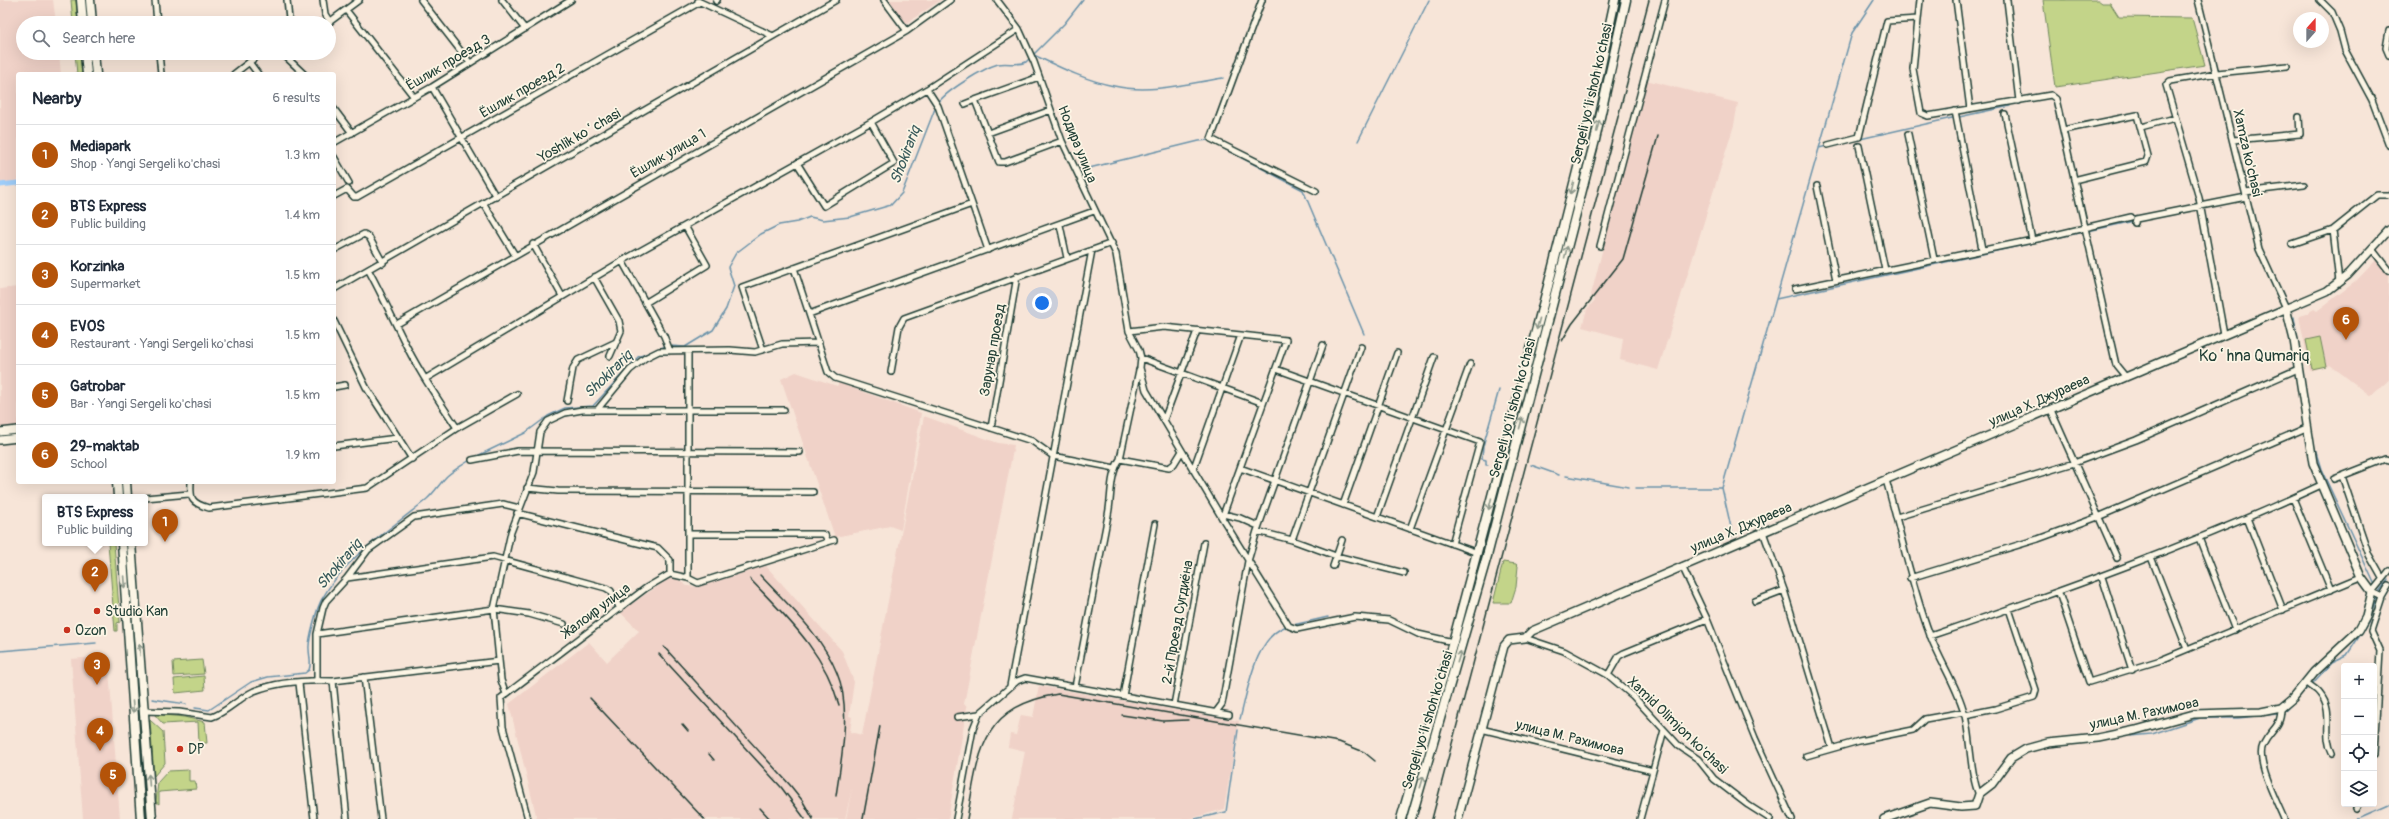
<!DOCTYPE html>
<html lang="en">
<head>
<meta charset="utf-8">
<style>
	:root { --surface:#fff; --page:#f6f6f7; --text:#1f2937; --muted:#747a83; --line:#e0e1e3; --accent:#b45309 }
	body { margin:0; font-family:Pangolin,sans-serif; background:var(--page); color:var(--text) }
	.controls { position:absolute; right:12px; bottom:12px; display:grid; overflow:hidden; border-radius:4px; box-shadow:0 4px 16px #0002 }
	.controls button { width:36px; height:36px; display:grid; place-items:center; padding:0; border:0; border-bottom:1px solid var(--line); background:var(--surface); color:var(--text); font:20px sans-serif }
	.compass { position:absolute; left:2293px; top:12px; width:36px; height:36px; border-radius:50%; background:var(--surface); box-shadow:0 4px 16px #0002; rotate:21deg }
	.you { position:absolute; left:1042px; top:303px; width:14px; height:14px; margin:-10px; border:3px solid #fff; border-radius:50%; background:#1a73e8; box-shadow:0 0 0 6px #1a73e833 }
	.badge { display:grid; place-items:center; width:26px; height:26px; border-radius:50%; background:var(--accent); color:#fff; font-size:13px; font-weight:700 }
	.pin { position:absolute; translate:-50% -33px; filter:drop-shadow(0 1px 2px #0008) }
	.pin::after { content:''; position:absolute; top:21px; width:14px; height:12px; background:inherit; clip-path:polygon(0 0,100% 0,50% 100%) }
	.popup { position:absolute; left:42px; top:494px; width:106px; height:52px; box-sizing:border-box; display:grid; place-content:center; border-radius:4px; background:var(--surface); filter:drop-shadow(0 1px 3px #0005); font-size:13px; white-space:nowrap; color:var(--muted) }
	.popup b { font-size:15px; color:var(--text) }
	.popup::after { content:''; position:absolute; left:50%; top:100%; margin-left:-8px; border:8px solid transparent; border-top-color:var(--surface) }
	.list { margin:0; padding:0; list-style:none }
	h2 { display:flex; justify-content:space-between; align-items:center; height:52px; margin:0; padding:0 16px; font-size:17px }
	h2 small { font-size:13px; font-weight:400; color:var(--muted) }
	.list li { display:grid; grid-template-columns:26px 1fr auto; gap:12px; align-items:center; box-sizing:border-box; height:60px; padding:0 16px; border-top:1px solid var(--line) }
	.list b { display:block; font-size:15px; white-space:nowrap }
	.list p { margin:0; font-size:13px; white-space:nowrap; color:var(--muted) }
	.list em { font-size:13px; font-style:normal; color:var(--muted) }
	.icon { flex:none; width:22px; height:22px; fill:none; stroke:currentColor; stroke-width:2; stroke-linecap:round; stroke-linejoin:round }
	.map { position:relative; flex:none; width:2389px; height:819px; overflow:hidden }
	.search { position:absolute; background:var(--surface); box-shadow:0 4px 16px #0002; left:16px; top:16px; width:320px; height:44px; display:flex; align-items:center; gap:10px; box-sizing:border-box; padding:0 14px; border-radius:22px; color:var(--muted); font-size:15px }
	.panel { position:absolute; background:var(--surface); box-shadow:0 4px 16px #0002; left:16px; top:72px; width:320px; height:412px; border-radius:4px }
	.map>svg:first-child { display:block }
</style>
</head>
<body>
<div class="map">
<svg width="2389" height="819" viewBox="0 0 2389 819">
	<rect width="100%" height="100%" fill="#f7e5d8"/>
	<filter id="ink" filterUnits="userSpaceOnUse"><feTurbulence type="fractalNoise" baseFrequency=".025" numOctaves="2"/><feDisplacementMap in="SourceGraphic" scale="8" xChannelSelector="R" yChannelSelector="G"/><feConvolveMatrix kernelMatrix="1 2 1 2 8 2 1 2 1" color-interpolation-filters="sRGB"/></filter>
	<g filter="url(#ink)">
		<!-- built -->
		<path fill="#f0d2c8" d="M0 0H53L56 23H23V53H59L61 74H18V181L0 183Z
			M888 0H941L905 24Z
			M1646 80 1738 103 1734 125 1658 370 1620 360 1623 338 1582 327 1587 309 1595 300 1591 295Z
			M2378 258 2389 273V380L2371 396 2330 365 2310 371 2299 316 2306 314 2314 309 2317 311 2355 282Z
			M18 287V432L0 435V289Z
			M796 372 837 386 839 383 921 413 901 530 890 526 835 537 781 379Z
			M924 416 998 443 1014 445 964 704 967 707 948 819H846L852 788 845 819H537L509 704 589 642 607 662 639 631 620 612 673 576 687 586 698 587 766 566 842 651 854 682 849 716 852 717 850 732 862 735Z
			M108 656 120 819H83L71 659Z
			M1039 686 1239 721 1224 809 1189 819H1012L1025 751 1008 747 1010 734 1016 735 1021 715 1033 717Z"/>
		<!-- green -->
		<path fill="#c3d489" stroke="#71885e" d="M71 0H76L78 23H73Z
			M2043 0H2098L2102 3H2110L2119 17 2192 18 2205 65 2055 87Z
			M75 53H80L82 74H77Z
			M2320 337 2326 366 2312 369 2306 340Z
			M108 543H114L120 622 117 623V631H115Z
			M125 543H128L137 661H134Z
			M1503 562 1516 564 1518 566 1516 587 1511 603H1493Z
			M202 660 204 674 174 676 173 662Z
			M204 676 205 690 175 693 174 679Z
			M135 680H138L147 802H144Z
			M154 714 184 717 205 722 207 743H199L198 722 163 724Z
			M150 720 163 732 165 763 154 776Z
			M189 770V781H195L196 789 159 792V804L156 802 158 782 168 771Z"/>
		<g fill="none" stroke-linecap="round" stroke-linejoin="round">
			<!-- stream -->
			<path stroke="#6b93aa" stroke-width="1.5" d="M1034 55C1059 67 1087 81 1114 86 1149 94 1187 84 1223 78
				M938 103C946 91 984 68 998 64 1008 62 1017 66 1026 62L1064 24 1083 0
				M1959 117 2010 106
				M1860 139 1952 118
				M1358 141 1429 0
				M1221 147 1303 190 1364 334
				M1819 148 1827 146
				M1081 170 1199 141 1209 140
				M1776 299 2134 221
				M2294 317 2314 446 2321 469 2375 585
				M670 346 685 347 713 330 726 309 734 286 728 267 736 253 761 234 779 225 797 222 810 217 823 220 850 217 891 205 902 193 936 106
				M473 458 525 433 548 416 565 408 593 406 638 357 666 346
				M1488 465H1486V460L1482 459 1483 446 1499 390
				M1531 465 1559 475
				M1566 476 1629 487
				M1636 488H1722
				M1733 536 1722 488 1852 33 1874 0
				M2378 593 2389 579
				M1293 625 1328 617
				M0 651 96 643
				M2312 684 2332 662 2347 655 2368 623 2377 597
				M152 699 186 704
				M195 708 209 710 251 682 268 677 305 673 309 670C312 662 309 657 309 649 308 641 317 607 322 599 346 556 390 530 427 499 435 492 440 483 447 476 454 470 463 465 470 460
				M1240 719C1248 690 1255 636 1287 626
				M2131 736 2152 734 2200 718H2238L2277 714 2286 710 2309 686
				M1195 819 1226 812 1238 730
				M2357 819 2389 805"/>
			<!-- canal -->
			<path stroke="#9ecdf9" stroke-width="5" d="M0 185 18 183"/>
			<defs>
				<path id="street" d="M155 0 157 23
					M323 0 325 14 330 22
					M421 0 470 63
					M502 0 525 29
					M884 0 907 31
					M997 0 1019 29 1034 62 1062 141 1116 254 1129 331 1139 350 1141 358 1140 368 1146 390 1222 518 1289 626 1297 629 1355 617 1389 620 1418 634 1453 642
					M1262 0 1211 139 1316 191
					M1920 0 1913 69 1921 113 1928 116 2051 95 2056 99 2116 365 2125 376
					M1956 0 1970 109
					M2007 0 2019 101
					M2198 0 2259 249 2286 308
					M2320 0 2332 12 2340 31 2345 50 2372 100 2389 145
					M698 1 773 36
					M716 1 717 0
					M346 10 414 97
					M286 23 289 19 287 0
					M328 23 359 0
					M2389 31 2386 48 2389 55
					M159 53 161 74
					M284 55 304 74
					M249 62 258 74
					M234 74 261 53
					M1039 77 975 100 999 162H1005L1062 141
					M432 87 496 197
					M927 89 938 106 988 250
					M965 104 975 100
					M334 109 352 133
					M1955 111 1982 249
					M2005 114 2032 240
					M2141 127 2175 118
					M2063 130 2137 115 2148 156 2146 162 2074 180
					M988 133 1051 110
					M1908 134 1934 259
					M2233 140 2300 134 2299 117
					M335 142 432 87 571 0
					M1828 145 1859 137 1887 21 1918 19
					M1859 146 1885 270
					M334 157 349 183
					M797 163 824 206 894 163 871 122
					M1817 186 1836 280
					M2245 192 2304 185
					M334 196 347 189 354 197H357L700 2
					M484 204 515 255
					M2135 223 2136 219 2246 197
					M1060 225 1067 258
					M2333 230 2339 282
					M533 244 562 296
					M2292 244 2333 230 2377 195H2389
					M1600 246 1665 0
					M2372 249 2389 271
					M334 250 364 234 369 237 383 263
					M622 261 664 336 670 351
					M794 268 828 372 835 378 1032 441 1053 456 1115 468
					M369 271C381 293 391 315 402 337 417 369 438 399 457 428
					M594 277 619 321 621 331 610 356
					M334 289 836 0
					M1795 289 2042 238 2131 217
					M645 303 707 265 685 226
					M809 314 1094 211
					M334 321 366 387 412 459
					M397 324 907 31 950 0
					M1129 331 1164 327 1241 335 1193 470
					M2224 334 2199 198 2166 85 2170 81 2217 73 2287 66
					M1361 347 1292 540 1336 556 1404 573
					M763 350 742 287 972 204
					M1141 358 1263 403
					M1276 369 1480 442 1452 544
					M891 372 899 327 904 318 1112 243
					M425 379 622 261 871 122 927 89 1019 29
					M334 387 345 385
					M567 401 573 368 578 360 618 341
					M597 410 630 370 645 358 659 351 730 350 755 352 782 344 819 343
					M2051 410 2117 558
					M1164 420 1197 331
					M991 428 1017 276
					M334 446 397 438
					M1120 459 1169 468 1174 464 1182 451
					M472 460 518 451 800 452
					M1240 468 1478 553
					M2342 476 2369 555 2382 578
					M2334 479 2385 459 2389 460
					M1886 480C1901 532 1911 585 1930 635 1940 662 1959 689 1965 716 1970 736 1971 781 1979 794
					M191 482C190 499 191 503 209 508L367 488 457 428 517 394
					M527 488 558 491 813 492
					M145 498 189 494
					M2293 498 2331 590
					M1343 505 1397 353
					M517 513 658 548 670 560V574
					M1223 514 1240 518 1258 526
					M1377 517 1434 357
					M1897 517 2074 463 2136 440 2298 369
					M1222 518 1286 340 1241 335
					M2247 518 2283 610
					M1410 529 1470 364
					M1257 531 1292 540
					M1763 532 1784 590 1832 748
					M688 534H822L825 535 828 542
					M2199 538 2235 630
					M2151 557 2187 649
					M1333 566 1342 540
					M1682 566 1707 619 1755 738 1792 819
					M2102 577 2132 670
					M347 578 368 550 414 517 503 504 519 508
					M688 578V351
					M1910 578 2038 539 2098 517 2306 428
					M2059 593 2089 682 2161 660 2361 577
					M2382 597 2372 592 2389 571
					M1755 601 1784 590
					M317 634 494 609 529 614 564 624
					M1930 636C2063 591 2194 544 2321 485
					M1525 638 1564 651 1608 675 1633 696 1679 746 1698 759 1714 779 1748 805 1770 819
					M1608 675 1619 656 1624 653 1707 619
					M364 677 381 819
					M317 680V634L323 608 326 601 347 578 493 557 606 588 611 591 620 609
					M333 681 347 819
					M2306 682C2310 686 2317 689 2320 694 2335 712 2322 734 2332 753
					M299 683 314 819
					M1010 686 1092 250
					M1075 687C1086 630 1097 573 1108 515 1112 496 1109 476 1120 459L1139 370
					M506 694 501 680 494 609 511 532 534 472 540 432 548 421 565 413 582 410H784
					M1123 696 1155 524
					M1174 705 1204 543
					M2281 708C2281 729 2271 728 2263 745 2255 761 2278 804 2284 819
					M144 711 179 712 212 717C227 712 239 698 254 691 277 682 308 680 333 681L499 661
					M1216 712 1222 704 1248 561 1257 531 1323 345
					M1965 715 1995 709 2034 697 2036 690 2009 609
					M957 717 979 714 1017 681 1025 678 1229 715
					M1481 729 1653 771
					M2374 754 2380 651 2371 631 2382 597 2389 585
					M1806 756 1859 741 1913 730 1925 719 1964 712
					M2356 808 2358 804
					M528 819 503 727 501 698 646 588 670 574 688 578 698 583 834 540
					M956 819 973 729 979 714
					M1640 819 1664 730"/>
				<path id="secondary" d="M0 432 18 430
					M0 440 18 438
					M1458 819 1504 646 1509 640 1525 638 1532 631 2327 291 2348 275 2389 230
					M1884 819 1930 803 1961 807 1975 806 1979 794 1992 784 2011 758 2026 749 2048 743 2098 738 2136 730 2194 714 2261 712 2281 708 2293 698 2314 672 2359 630 2366 617 2372 592 2361 577 2313 463 2294 340 2286 308"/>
				<path id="primary" d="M81 0 83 23
					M90 0 92 23
					M85 53 87 74
					M94 53 96 74
					M117 482 118 497
					M126 482 127 497
					M122 543 141 819
					M131 543 152 819
					M1401 819 1453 642 1548 286 1586 136 1615 0
					M1411 819 1487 556 1595 140 1626 0"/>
			</defs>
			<!-- street casing -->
			<use href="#street" stroke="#1f3d34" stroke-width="8"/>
			<!-- secondary casing -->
			<use href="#secondary" stroke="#1f3d34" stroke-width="10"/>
			<!-- primary casing -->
			<use href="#primary" stroke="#1f3d34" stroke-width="11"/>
			<!-- street -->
			<use href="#street" stroke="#fcf5e5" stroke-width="5"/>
			<!-- secondary -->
			<use href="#secondary" stroke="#fcf5e5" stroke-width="7"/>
			<!-- primary -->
			<use href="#primary" stroke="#fcf5e5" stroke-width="8"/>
			<!-- rail -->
			<path stroke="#1f3d34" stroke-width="1.5" d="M1562 341 1572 324 1623 259 1658 136
				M760 575C788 605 822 635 837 673 852 708 841 760 836 796
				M750 579C787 618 824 651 839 705
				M664 647 790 785 802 800 813 819
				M659 654 781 787 805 819
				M590 698 704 819
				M1122 715 1163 721 1188 720
				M682 724 688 731
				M709 754 714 760
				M760 808 770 819
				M863 819 880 726
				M967 819C979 753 980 707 1058 694L1339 742 1364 752 1375 761
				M1432 819 1649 0"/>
		</g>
		<!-- one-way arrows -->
		<defs><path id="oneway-shaft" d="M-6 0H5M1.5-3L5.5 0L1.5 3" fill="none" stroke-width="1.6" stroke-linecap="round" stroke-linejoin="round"/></defs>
		<g stroke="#8e998c">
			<use href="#oneway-shaft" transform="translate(1598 126) rotate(-77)"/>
			<use href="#oneway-shaft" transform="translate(1572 188) rotate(104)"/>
			<use href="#oneway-shaft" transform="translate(1566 252) rotate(-76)"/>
			<use href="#oneway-shaft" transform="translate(1538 324) rotate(105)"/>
			<use href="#oneway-shaft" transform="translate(1521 423) rotate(-75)"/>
			<use href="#oneway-shaft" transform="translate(1490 504) rotate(104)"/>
			<use href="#oneway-shaft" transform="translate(124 582) rotate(86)"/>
			<use href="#oneway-shaft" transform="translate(140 650) rotate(-93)"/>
			<use href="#oneway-shaft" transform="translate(1459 657) rotate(-73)"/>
			<use href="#oneway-shaft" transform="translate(133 707) rotate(85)"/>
			<use href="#oneway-shaft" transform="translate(149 780) rotate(-94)"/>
			<use href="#oneway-shaft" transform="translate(1422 782) rotate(-73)"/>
		</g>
	</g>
	<!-- markers -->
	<g fill="#c8321e" stroke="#fcf5e5" stroke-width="1.5">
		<circle cx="97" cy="611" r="4"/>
		<circle cx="67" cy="630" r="4"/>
		<circle cx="180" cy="749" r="4"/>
	</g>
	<g text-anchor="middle" stroke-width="3.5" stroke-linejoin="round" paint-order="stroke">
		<!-- street labels -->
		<g font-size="14" fill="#1f3d34" stroke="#fcf5e5">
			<text transform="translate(448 62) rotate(-31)" y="5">Ёшлик проезд 3</text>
			<text transform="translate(522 90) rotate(-30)" y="5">Ёшлик проезд 2</text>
			<text transform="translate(1591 94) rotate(-77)" y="5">Sergeli yo‘li shoh ko‘chasi</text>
			<text transform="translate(579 135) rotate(-30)" y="5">Yoshlik koʻchasi</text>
			<text transform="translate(1078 144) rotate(68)" y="5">Нодира улица</text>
			<text transform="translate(668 153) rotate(-30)" y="5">Ёшлик улица 1</text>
			<text transform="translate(2248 153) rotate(77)" y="5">Xamza ko'chasi</text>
			<text transform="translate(992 350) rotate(-80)" y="5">Зарунар проезд</text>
			<text transform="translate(2039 400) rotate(-24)" y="5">улица Х. Джураева</text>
			<text transform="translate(1512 408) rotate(-75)" y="5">Sergeli yo‘li shoh ko‘chasi</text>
			<text transform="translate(1741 527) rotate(-23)" y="5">улица Х. Джураева</text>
			<text transform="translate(596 610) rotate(-37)" y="5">Жалоир улица</text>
			<text transform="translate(1177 622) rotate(-80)" y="5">2-й Проезд Сугдиёна</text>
			<text transform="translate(2144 713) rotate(-12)" y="5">улица М. Рахимова</text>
			<text transform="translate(1427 720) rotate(-73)" y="5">Sergeli yo‘li shoh ko‘chasi</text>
			<text transform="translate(1678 725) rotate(44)" y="5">Xamid Olimjon ko'chasi</text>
			<text transform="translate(1570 737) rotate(14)" y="5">улица М. Рахимова</text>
		</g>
		<!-- poi labels -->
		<g font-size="14" fill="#1f3d34" stroke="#fcf5e5" text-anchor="start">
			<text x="105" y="616">Studio Kan</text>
			<text x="75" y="635">Ozon</text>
			<text x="188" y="754">DP</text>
		</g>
		<!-- water labels -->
		<g font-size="15" font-style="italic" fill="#385a5b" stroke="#fcf5e5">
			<text transform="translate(905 155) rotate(-69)" y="5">Shokirariq</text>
			<text transform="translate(608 374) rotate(-44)" y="5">Shokirariq</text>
			<text transform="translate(339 564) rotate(-49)" y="5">Shokirariq</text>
		</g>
		<!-- quarter labels -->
		<g font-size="16" fill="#1f3d34" stroke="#fcf5e5">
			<text x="2254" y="361">Koʻhna Qumariq</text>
		</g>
	</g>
</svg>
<div class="controls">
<button>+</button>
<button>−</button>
<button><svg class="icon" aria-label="locate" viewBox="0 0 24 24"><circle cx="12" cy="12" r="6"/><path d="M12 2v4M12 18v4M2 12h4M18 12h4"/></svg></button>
<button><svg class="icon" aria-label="layers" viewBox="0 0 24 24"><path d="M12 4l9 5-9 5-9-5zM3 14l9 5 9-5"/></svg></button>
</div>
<svg class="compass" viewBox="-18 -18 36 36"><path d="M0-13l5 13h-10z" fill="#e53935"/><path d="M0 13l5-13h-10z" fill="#747a83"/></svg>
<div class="you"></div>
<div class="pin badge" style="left:165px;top:542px">1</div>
<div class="pin badge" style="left:95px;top:592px">2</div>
<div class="popup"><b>BTS Express</b>Public building</div>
<div class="pin badge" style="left:97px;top:685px">3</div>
<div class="pin badge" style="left:100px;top:751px">4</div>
<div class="pin badge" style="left:113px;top:795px">5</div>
<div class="pin badge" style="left:2346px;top:340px">6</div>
<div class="search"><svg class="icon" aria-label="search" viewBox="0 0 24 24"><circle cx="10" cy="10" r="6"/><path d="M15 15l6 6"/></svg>Search here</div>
<section class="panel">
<h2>Nearby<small>6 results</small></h2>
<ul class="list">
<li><span class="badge">1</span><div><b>Mediapark</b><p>Shop · Yangi Sergeli ko'chasi</p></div><em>1.3 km</em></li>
<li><span class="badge">2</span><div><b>BTS Express</b><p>Public building</p></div><em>1.4 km</em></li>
<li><span class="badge">3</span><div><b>Korzinka</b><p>Supermarket</p></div><em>1.5 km</em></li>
<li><span class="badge">4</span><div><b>EVOS</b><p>Restaurant · Yangi Sergeli ko'chasi</p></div><em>1.5 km</em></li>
<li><span class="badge">5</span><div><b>Gatrobar</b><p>Bar · Yangi Sergeli ko'chasi</p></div><em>1.5 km</em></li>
<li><span class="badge">6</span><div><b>29-maktab</b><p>School</p></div><em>1.9 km</em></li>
</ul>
</section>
</div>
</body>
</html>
